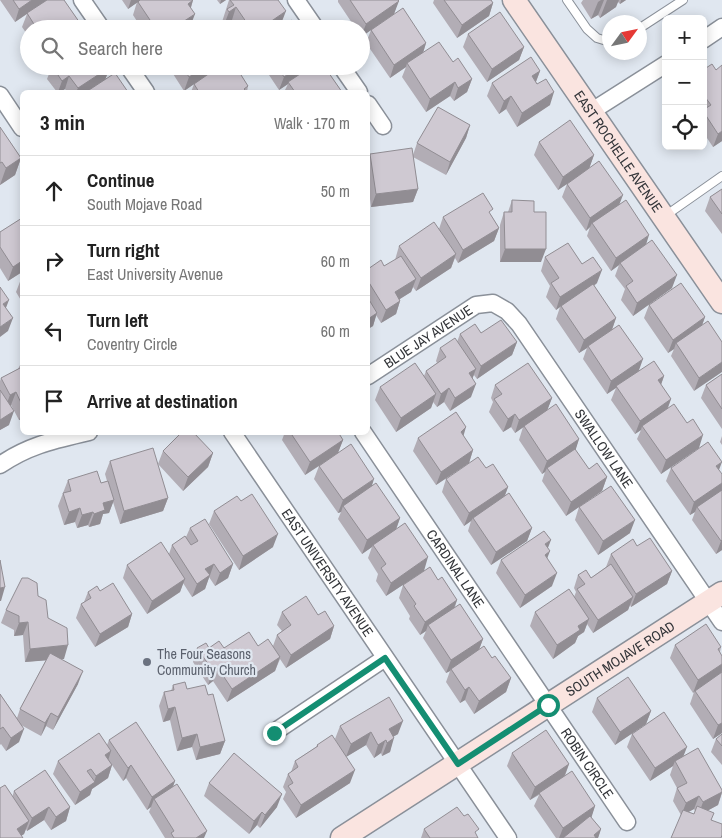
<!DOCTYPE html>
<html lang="en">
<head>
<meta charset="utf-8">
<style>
	:root { --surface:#fff; --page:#f2f2f2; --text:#222; --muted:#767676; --line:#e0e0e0 }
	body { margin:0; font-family:"Archivo Narrow",sans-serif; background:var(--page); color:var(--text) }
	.controls { position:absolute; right:15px; top:15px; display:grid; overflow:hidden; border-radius:8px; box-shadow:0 2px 12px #0003 }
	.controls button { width:45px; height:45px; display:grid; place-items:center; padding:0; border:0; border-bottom:1px solid var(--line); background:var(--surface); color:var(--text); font:25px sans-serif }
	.compass { position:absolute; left:602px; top:15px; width:45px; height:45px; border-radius:50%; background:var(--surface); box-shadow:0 2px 12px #0003; rotate:57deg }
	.stop { position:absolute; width:15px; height:15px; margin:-11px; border:4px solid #148e72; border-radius:50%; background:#fff }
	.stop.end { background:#148e72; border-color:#fff; box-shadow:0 1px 5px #0008 }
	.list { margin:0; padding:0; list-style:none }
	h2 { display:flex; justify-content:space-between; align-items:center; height:65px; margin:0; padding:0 20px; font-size:21px }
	h2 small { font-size:16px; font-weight:400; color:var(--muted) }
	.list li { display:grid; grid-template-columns:32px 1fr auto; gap:15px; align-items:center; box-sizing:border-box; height:70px; padding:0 20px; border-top:1px solid var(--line) }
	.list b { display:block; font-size:19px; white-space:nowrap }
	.list p { margin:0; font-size:16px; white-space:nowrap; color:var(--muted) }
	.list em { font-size:16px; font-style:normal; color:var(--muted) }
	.icon { flex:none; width:28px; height:28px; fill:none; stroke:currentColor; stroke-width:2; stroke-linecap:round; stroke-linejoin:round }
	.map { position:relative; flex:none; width:722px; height:838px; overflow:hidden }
	.search { position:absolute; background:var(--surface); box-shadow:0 2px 12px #0003; left:20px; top:20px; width:350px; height:55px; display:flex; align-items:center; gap:12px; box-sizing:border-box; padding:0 18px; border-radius:28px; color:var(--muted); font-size:19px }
	.panel { position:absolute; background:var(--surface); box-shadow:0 2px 12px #0003; left:20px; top:90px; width:350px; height:345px; border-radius:8px }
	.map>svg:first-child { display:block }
</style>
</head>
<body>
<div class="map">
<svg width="722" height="838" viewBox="0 0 722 838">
	<rect width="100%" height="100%" fill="#e0e7f0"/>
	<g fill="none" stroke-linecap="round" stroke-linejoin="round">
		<defs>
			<path id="lane" d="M567 0 587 29 597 38 610 42
				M640 28 683 0
				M665 216 722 176"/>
			<g id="street">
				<path d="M82 0 102 29"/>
				<path d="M296 0 316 29"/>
				<path d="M703 40 722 27"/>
				<path d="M128 66 146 92"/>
				<path d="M341 66 359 92"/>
				<path d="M0 95 22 128"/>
				<path d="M368 104 383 126"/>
				<path d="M592 111 666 64"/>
				<path id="s1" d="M368 376 476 305 493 303 507 311 519 324 722 622"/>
				<path id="s2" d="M232 432 508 838"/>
				<path id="s3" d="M363 432 627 822"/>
				<path d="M0 465C29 445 55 440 89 432"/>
				<path d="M273 733 385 658"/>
			</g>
			<g id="secondary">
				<path id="s4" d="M514 0 722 302"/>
				<path id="s5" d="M342 838 722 593"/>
			</g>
		</defs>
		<!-- lane casing -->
		<use href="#lane" stroke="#8a9099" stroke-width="10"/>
		<!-- street casing -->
		<use href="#street" stroke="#8a9099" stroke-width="19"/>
		<!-- secondary casing -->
		<use href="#secondary" stroke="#8a9099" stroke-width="25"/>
		<!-- lane -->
		<use href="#lane" stroke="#fff" stroke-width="8"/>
		<!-- street -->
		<use href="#street" stroke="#fff" stroke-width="16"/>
		<!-- secondary -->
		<use href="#secondary" stroke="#fae4e0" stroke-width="22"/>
	</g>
	<!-- wall -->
	<path fill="#b2adb5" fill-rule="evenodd" d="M0 0H64L82 26 81 29H29V37L22 27 27 14 15 22Z
		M122 0H193L191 8 190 26 203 29H142L133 15 137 2 128 9Z
		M217 0H226L220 4Z
		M229 0H278L281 24 274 29H237L232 20 224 25 222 22Z
		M338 0H398L394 14 426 43 423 53 453 62 472 79 467 92 454 101 450 96 426 112 402 77 406 67 390 78 366 43 371 30 361 37V29H356L338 2Z
		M434 0H491L493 3 489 16 457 38 433 3Z
		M583 0H626L620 4 618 2H617L616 7 600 18 598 15 591 19 581 3Z
		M468 34 524 47 519 60 487 82 463 47Z
		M50 66H109L110 67 105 80 86 92H67L65 89 60 92H57L47 79 51 69Z
		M168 66H217L216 69 232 71 248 86 247 92H191L194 84 184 91Z
		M258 66H324L342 92H284L288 84 279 90 265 69 261 72Z
		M703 70 722 141 713 147 703 132Z
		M540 71 536 82 550 105 517 127 506 109 499 114 487 96 492 83Z
		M470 125 466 138 446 175 413 157 418 189 413 202 371 207 368 183V161L370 154 413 155 417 143Z
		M0 127 21 158 15 175 0 185Z
		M539 142 594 155 589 168 619 205 646 245 672 288 633 316 621 300 625 289 615 276 619 265 611 271 587 236 590 227 586 231 562 197 567 184 558 190 534 155Z
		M722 189V234L705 211 710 197Z
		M512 200 541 262H500V225L504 212H508Z
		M491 215 499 228 494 241 458 263 455 258 451 268 416 291 413 287 411 292 400 299V301L396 314 381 323 376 315 373 326 368 329V269L384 266 395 260 399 246 439 229 443 217Z
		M22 218V272L8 281 0 268V232Z
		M545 257 582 264 597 283 594 286 616 318 612 330 638 371 664 376 661 385 671 399 668 408 699 448 661 474 637 439 641 430 635 434 611 400 616 388 607 394 583 359 587 348 579 353 556 319 560 307 556 310 546 297 550 286 541 271Z
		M22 278V302L16 292 21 279Z
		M649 305 705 317 702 325 722 342 694 391 671 356 674 349 668 353 644 318Z
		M481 333 517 342 512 355 477 379 474 375 472 379 471 397 450 411 444 402 437 407 433 402 431 408 396 432 375 400 380 387 424 376 426 371 437 363 436 361 440 348 457 342 460 334Z
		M22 362V419L19 420 11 405 10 406 9 425 0 430V381L1 378 18 369 21 363Z
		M722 374V429L701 398 706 385Z
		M495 385 552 398 547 410 579 439 575 450 589 469 607 477 602 491 566 516 542 481 545 472 542 474 519 440 523 427 515 433 511 427 503 432 489 412 493 402 491 398Z
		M285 432H290L343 440 338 452 372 486 400 518 396 530 424 571 386 596 376 581 378 574 368 558 372 547 362 554 338 519 341 512 338 513 314 479 319 466 305 475 282 440Z
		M463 436 473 450 469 463 436 485 413 451 418 438Z
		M722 436V445L720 442Z
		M163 451 213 453 208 467 183 491 158 464Z
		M110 461 168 498 163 511 120 524 113 502 109 513 103 514 100 524 89 527 88 525 77 528 75 522 64 525 58 506 68 480 101 483 107 481 105 474Z
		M486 468 508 487 505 496 532 528 527 541 491 565 468 531 471 521 464 526 442 492 446 479Z
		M671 468 719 470 722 550 716 554 692 520 695 512 690 515 666 481Z
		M241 501 273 547 239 570 209 524 214 511Z
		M579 507 630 533 598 555 575 520Z
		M190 528 233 564 228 578 215 586 209 577 205 589 192 597 183 583 180 592 147 614 123 578 127 565 169 554 172 545 186 537Z
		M637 546 672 571 667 584 631 607 630 605 628 610 593 633 587 624 584 632 578 636 575 643 553 659 530 626 535 612 574 597 576 592 574 588 578 575 591 578 606 567 611 554Z
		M548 548 547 558 552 586 520 608 496 573 501 560Z
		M438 580 457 600 455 607 483 639 479 650 492 658 511 678 506 692 474 714 465 700 460 703 446 682 450 671 446 673 423 638 426 631 420 635 409 619 410 616 399 598 403 585Z
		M100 591 132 614 128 627 95 647 76 618 81 604 84 602 88 592Z
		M38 596 48 618 64 659H61L78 684 53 730 46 726 41 736 21 725 19 742 6 751 1 744 0 745V694L17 718 20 709 46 660 25 662 23 635 14 636V630L1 623 6 610Z
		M282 612 318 615 334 626 330 639 286 668 280 659 275 671 227 702 213 681 208 685 193 662 197 648 273 646 277 635 282 631 277 625Z
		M675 645 721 647 720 652 722 671V733L713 739 690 704 694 692 693 693 670 658Z
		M173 685 208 695 225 741 220 754 196 760 192 747 177 751 170 720 163 722 159 706 164 692 171 691Z
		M597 698 651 711 646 724 615 745 592 712Z
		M340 726 398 734 393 737 390 752 382 756 381 753 374 758 366 745 346 757 350 783 296 818 283 799 286 792 283 787 288 774 291 772 295 761 316 747 317 745 340 748 335 739Z
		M632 734 683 757 722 790V793L718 805 708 810 712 820 681 815 673 801 677 788 670 775 673 766 650 781 627 747ZM694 809 695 811 694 814 688 812Z
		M722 734V765L711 752 716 739Z
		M109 740 175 781 173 787 204 838H165L149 812 151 807 147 810 126 778 123 781 112 765 108 778 92 789 90 795 75 805 53 774 58 761 107 745Z
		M512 753 569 764 565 776 595 806 591 817 601 829 598 838H556L534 806 539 795 530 800 507 766Z
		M209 783 277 807 260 828 257 825 249 834 204 796Z
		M14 791 70 807 66 821 51 830 44 820 27 831 26 829 24 834 21 836 0 838Z
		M424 829 476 835 478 838H421Z"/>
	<!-- shaded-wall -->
	<path fill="#918d93" d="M32 0H47L15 22 19 9Z
		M131 0H141L128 9Z
		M193 0 189 13 188 4Z
		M221 0H226L220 4Z
		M601 0H604L598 15 591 19 598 2Z
		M607 0H619L616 7 600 18Z
		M621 0H626L620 4Z
		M399 1 394 14 361 37 366 24Z
		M493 3 489 16 457 38 462 25Z
		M236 7 232 20 224 25 229 12Z
		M286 11 281 24 274 29H260Z
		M195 14 190 27 187 29H172Z
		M426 43 422 56 407 63 406 67 390 78 394 65Z
		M524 47 519 60 487 82 492 69Z
		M206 66H217L216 69 184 91 189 77Z
		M263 66H266L265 69 261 72Z
		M299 66H312L288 82V84L279 90 284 77Z
		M110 67 105 80 86 92H76L78 88Z
		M540 71 535 84 532 76Z
		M69 76 65 89 60 92H58L62 81Z
		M472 79 467 92 454 101 458 88Z
		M455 82 450 96 426 112 430 99Z
		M554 92 550 105 517 127 522 113Z
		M511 96 506 109 499 114 504 101Z
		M470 125 466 138 446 175 450 162Z
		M722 131V141L713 147 718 134Z
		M594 155 589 169 558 190 563 177Z
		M21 158 15 175 0 185 6 168Z
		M418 189 413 202 371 207 376 194Z
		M623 195 618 208 592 223 590 227 586 231 590 218Z
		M499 228 494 241 458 263 463 250Z
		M649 235 645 248 620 263 619 265 611 271 616 258Z
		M505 249H546L541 262H500Z
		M456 254 451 268 416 291 421 278Z
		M22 261V272L8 281 13 267Z
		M602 270 597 283 562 307 561 306 560 307 556 310 560 297Z
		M677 275 672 288 633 316 637 303Z
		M416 279 411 292 390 305 395 292Z
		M9 300 4 313 3 304Z
		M400 301 396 314 381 323 386 310Z
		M377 313 373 326 368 329V319Z
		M705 317 700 331 676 343 674 349 668 353 673 340Z
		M13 318 8 331 0 337V327Z
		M616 318 611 332 588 346 587 348 579 353 584 340Z
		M517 342 512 355 477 379 481 366Z
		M643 359 638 373 607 394 611 381Z
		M722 362V372L694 391 699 378Z
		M476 369 471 382 469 373Z
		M664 376 659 390 658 380Z
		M476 384 471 397 450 411 455 398Z
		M449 388 444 402 437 407 441 394Z
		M16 392 11 405 5 408 10 395Z
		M436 394 431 408 396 432 401 418Z
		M552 398 547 411 515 433 519 420Z
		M671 399 666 412 642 426 641 430 635 434 640 421Z
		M14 411 9 425 0 430V420Z
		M22 411V419L19 420Z
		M515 414 511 427 503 432 508 419Z
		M466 427 462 441 461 432Z
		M703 435 699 448 661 474 666 460Z
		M579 439 575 452 547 468 545 472 542 474 547 461Z
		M343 440 338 453 305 475 310 462Z
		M473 450 469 463 436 485 441 472Z
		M213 453 208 467 183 491 188 477Z
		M722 462 717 475 716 466Z
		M607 477 602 491 566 516 571 502Z
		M374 479 370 492 343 506 341 512 338 513 343 500Z
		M722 483V492L697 507 695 512 690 515 694 502Z
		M508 487 503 500 473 518 471 521 464 526 469 513Z
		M168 498 163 511 120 524 124 511Z
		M114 500 109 513 103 514 100 524 89 527 94 514 103 503Z
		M80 508 75 522 64 525 69 512Z
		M93 512 88 525 77 528 82 515Z
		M400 518 395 532 373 545 372 547 362 554 367 540Z
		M635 520 630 533 598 555 603 541Z
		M532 528 527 541 491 565 496 552Z
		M278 534 273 547 239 570 243 556Z
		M551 540 546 553 545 544Z
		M722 540V550L716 554 721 541Z
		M550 551 545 564V555Z
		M428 557 424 571 386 596 391 583Z
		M214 564 205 589 192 597 197 584 205 569Z
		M233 564 228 578 215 586 220 573Z
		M672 571 667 584 631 607 636 594Z
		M557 573 552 586 520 608 525 595Z
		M185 579 180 592 147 614 152 601Z
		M5 587 1 601H0V588Z
		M633 597 628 610 593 633 598 620Z
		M457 600 452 613 428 625 426 631 420 635 425 622Z
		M132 614 128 627 95 647 100 634Z
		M589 619 584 632 578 636 575 643 553 659 557 645 578 626Z
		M28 622 23 635 14 636 19 623Z
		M334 626 330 639 286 668 291 655Z
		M483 639 478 652 451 669 450 671 446 673 451 660Z
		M68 645 64 659 25 662 30 649Z
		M280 657 275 671 227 702 232 689Z
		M722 664V671L721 674 695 691 693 693 698 680Z
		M218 668 213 681 208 685 213 671Z
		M83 671 78 684 53 730 58 717Z
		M511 678 506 692 474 714 479 701Z
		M469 687 465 700 460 703 465 690Z
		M175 707 170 720 163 722 168 709Z
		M651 711 646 724 615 745 620 732Z
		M51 713 46 726 41 736 45 723Z
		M403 721 398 734 385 741 381 753 374 758 378 745 389 729Z
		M722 723V733L713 739 718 725Z
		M24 729 19 742 6 751 11 738Z
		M371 732 366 745 346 757 351 744Z
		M197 734 192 747 177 751 182 738Z
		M394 738 390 752 382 756 387 743Z
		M225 741 220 754 196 760 200 747Z
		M687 747 682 760 675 761 673 766 650 781 655 768Z
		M111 751 107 764 105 755Z
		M569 764 564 777 530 800 535 787Z
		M112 765 108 778 92 789 90 795 75 805 80 792 94 782 96 776Z
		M131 765 126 778 123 781 128 768Z
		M355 770 350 783 296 818 301 805Z
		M175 781 170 794 154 799 151 807 147 810 152 797Z
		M722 792 718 805 698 816 703 802Z
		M282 794 277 807 260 828 265 815Z
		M699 796 694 809 681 816 686 803Z
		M595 806 591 819 563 838H559L563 828Z
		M49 807 44 820 27 831 32 818Z
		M70 807 66 821 51 830 56 817Z
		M262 812 257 825 249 834 254 821Z
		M29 821 24 834 18 838 17 829Z
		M601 829 598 838H593L594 835Z
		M207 831 204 838H196Z"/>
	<!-- building -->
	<path fill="#cfc9d2" stroke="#918d93" d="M13 0H32L19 9Z
		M47 0H64L82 26 78 29H37L27 13Z
		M140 0H193L188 4 195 14 172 29H156L138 2Z
		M230 0H278L286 11 260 29H251L236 7 229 12 227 9 234 5Z
		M350 0H398L399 1 366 24Z
		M444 0H491L493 3 462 25Z
		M403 8 426 43 394 65 371 30Z
		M500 12 524 47 492 69 468 34Z
		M292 20 299 29H279Z
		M197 21 203 29H187Z
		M439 42 453 62 458 58 472 79 458 88 455 82 430 99 407 63Z
		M531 57 540 71 532 76 537 84 546 79 554 92 522 113 511 96 504 101 492 83Z
		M712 64 716 70 722 65V131L718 134 703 111V110L711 105 705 97 703 98V70Z
		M52 66H109L110 67 78 88 69 76 62 81Z
		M182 66H206L189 77Z
		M220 66H229L232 71 236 67 248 86 244 89 247 92H199L194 84Z
		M277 66H299L284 77Z
		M312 66H324L342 92H295L288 82Z
		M115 73 128 92H86Z
		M438 107 470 125 450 162 417 143Z
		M570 120 594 155 563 177 539 142Z
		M0 127 21 158 6 168 2 162 0 163Z
		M412 148 418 189 376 194 370 154Z
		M599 161 623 195 590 218 567 184Z
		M722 189V214L710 197Z
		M483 193 493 209 489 212 499 228 463 250 443 217Z
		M512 200 534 201V212H546V249H505L504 212H512Z
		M626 200 649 235 616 258 592 223Z
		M22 218V261L13 267 0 247V232Z
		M434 222 456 254 421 278 399 246Z
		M652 240 677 275 637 303 626 286 633 281 620 263Z
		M568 243 582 264 593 257 602 270 560 297 551 283 559 278 545 257Z
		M401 256 416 279 395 292 400 301 386 310 368 281V269L381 260 384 266Z
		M681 283 705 317 673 340 649 305Z
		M593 284 616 318 584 340 561 306Z
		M0 287 9 300 3 304 13 318 0 327Z
		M368 298 377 313 368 319Z
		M501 320 517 342 481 366 460 334 475 324 481 333Z
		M708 321 722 342V362L699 378 676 343Z
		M619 325 643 359 611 381 588 346Z
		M455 338 476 369 469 373 476 384 455 398 449 388 441 394 426 371 446 357 440 348Z
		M654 361 664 376 658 380 671 399 640 421 616 386Z
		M415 363 436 394 401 418 380 387Z
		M528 363 552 398 519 420 515 414 508 419 494 399 502 394 495 385Z
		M22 367V405L16 392 10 395 1 378Z
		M722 374V409L706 385Z
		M0 390 14 411 0 420Z
		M556 404 579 439 547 461 524 426Z
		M674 404 687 423 693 419 703 435 666 460 642 426Z
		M456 412 466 427 461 432 473 450 441 472 418 438Z
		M182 432H193L213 453 188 477 163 451Z
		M290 432H338L343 440 310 462Z
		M708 442 722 462 716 466 722 474V483L694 502 671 468Z
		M351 444 374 479 343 500 319 466Z
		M153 448 168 498 124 511 110 461Z
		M575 449 589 469 597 463 607 477 571 502 547 468Z
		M478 457 486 468 493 464 508 487 469 513 446 479Z
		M97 471 101 483 108 481 114 500 103 503 105 510 94 514 93 512 82 515 80 508 69 512 63 493 71 491 68 480Z
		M376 483 400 518 367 540 343 506Z
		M611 486 635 520 603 541 579 507Z
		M722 490V540L721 541 697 507Z
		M509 493 532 528 496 552 473 518Z
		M252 494 278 534 243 556 214 511 237 496 241 501Z
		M205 519 233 564 220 573 214 564 205 569 210 575 197 584 172 545 185 536 191 545 198 541 190 528Z
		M405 523 428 557 391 583 381 568 386 564 373 545Z
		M544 531 551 540 545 544 550 551 545 555 557 573 525 595 501 560Z
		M650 538 672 571 636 594 611 554 633 539 637 546Z
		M161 542 185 579 152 601 127 565Z
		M0 560 5 587 0 588Z
		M611 564 633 597 598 620 577 589 585 584 578 575 586 570 591 578Z
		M430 567 438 580 442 577 457 600 425 622 414 606 416 604 403 585Z
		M22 578H28L37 583 38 596 46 600 48 618 67 628 68 645 30 649 28 622 19 623V616L6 610Z
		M113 583 132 614 100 634 81 604 91 598 88 592 97 586 100 591Z
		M569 589 589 619 578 626 580 630 557 645 535 612Z
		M306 596 318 615 325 611 334 626 291 655 277 635 291 625 282 612Z
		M460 604 483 639 451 660 428 625Z
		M706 624 721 647 718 649 722 656V664L698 680 675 645Z
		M249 632 258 646 268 639 280 657 232 689 218 668 213 671 197 648 206 643 209 648 219 641 224 648Z
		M484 646 492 658 495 656 511 678 479 701 469 687 465 690 451 669Z
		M50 653 83 671 58 717 51 713 45 723 20 709Z
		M722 672V723L718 725 695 691Z
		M628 677 651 711 620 732 597 698Z
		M185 682 187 689 205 685 208 695 213 694 225 741 200 747 197 734 182 738 175 707 168 709 164 692 174 690 173 685Z
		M0 694 24 729 11 738 3 727 0 729Z
		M389 697 403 721 389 729 394 738 387 743 386 740 378 745 371 732 351 744 340 726Z
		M664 712 687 747 655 768 632 734Z
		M136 722 175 781 152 797 131 765 128 768 109 740Z
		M546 730 569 764 535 787 512 753Z
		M99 733 111 751 105 755 112 765 96 776 91 769 87 771 95 782 80 792 58 761Z
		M722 734V746L716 739Z
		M332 735 355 770 301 805 288 786 293 783 288 774 298 767 295 761 318 746 317 745Z
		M698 748 722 790V792L703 802 699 796 686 803 677 788 687 783 675 761Z
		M234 753 282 794 265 815 262 812 254 821 209 783Z
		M45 770 70 807 56 817 49 807 32 818 14 791Z
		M572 771 595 806 563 828 539 793Z
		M177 784 207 831 196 838H174L171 833 174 831 154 799Z
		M5 785 29 821 17 829 23 838H0V788Z
		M697 806 714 813 711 820 722 824V835L721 838H671L683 810 694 814Z
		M457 807 464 816 468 814 479 829 475 832 478 838H430L424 829Z
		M590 816 601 829 594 835 596 838H563Z"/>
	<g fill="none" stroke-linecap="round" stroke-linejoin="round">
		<!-- route -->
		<path stroke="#148e72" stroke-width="6" d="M274 733 385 658 458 764 548 705"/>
	</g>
	<!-- markers -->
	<circle fill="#6b7280" stroke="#e0e7f0" stroke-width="2" cx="147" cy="662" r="5"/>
	<g text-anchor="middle" stroke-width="4.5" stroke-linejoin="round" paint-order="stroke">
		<!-- street labels -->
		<g font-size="14" fill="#333539" stroke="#e0e7f0">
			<text dy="5" stroke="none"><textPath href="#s4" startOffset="184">EAST ROCHELLE AVENUE</textPath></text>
			<text dy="5" stroke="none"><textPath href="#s1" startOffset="72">BLUE JAY AVENUE</textPath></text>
			<text dy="5" stroke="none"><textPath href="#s1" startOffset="331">SWALLOW LANE</textPath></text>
			<text dy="5" stroke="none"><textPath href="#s3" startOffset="165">CARDINAL LANE</textPath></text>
			<text dy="5" stroke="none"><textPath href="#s2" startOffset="170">EAST UNIVERSITY AVENUE</textPath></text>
			<text dy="5" stroke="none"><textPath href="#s5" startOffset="331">SOUTH MOJAVE ROAD</textPath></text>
			<text dy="5" stroke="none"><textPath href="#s3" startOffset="400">ROBIN CIRCLE</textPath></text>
		</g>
		<!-- worship labels -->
		<g font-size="14" fill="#5b616d" stroke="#e0e7f0" text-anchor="start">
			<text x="157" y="659">The Four Seasons<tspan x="157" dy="16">Community Church</tspan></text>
		</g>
	</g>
</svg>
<div class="controls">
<button>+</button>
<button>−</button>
<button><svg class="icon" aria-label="locate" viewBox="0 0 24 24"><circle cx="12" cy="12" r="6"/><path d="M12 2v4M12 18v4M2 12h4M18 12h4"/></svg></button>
</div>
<svg class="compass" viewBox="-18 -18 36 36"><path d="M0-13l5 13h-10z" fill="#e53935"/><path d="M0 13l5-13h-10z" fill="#767676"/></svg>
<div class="stop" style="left:548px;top:705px"></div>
<div class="stop end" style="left:274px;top:733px"></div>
<div class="search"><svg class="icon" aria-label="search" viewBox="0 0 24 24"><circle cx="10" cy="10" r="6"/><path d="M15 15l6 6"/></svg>Search here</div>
<section class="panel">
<h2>3 min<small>Walk · 170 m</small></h2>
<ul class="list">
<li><svg class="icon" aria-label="ahead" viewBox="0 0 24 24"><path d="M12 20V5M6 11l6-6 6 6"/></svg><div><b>Continue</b><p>South Mojave Road</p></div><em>50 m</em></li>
<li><svg class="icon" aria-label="right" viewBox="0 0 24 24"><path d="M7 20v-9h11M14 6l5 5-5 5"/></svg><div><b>Turn right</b><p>East University Avenue</p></div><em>60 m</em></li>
<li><svg class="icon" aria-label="left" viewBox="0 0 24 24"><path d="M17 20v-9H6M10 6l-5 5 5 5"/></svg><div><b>Turn left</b><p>Coventry Circle</p></div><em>60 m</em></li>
<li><svg class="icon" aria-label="arrive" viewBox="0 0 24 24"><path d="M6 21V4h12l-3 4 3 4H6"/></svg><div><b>Arrive at destination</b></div></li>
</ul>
</section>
</div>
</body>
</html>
